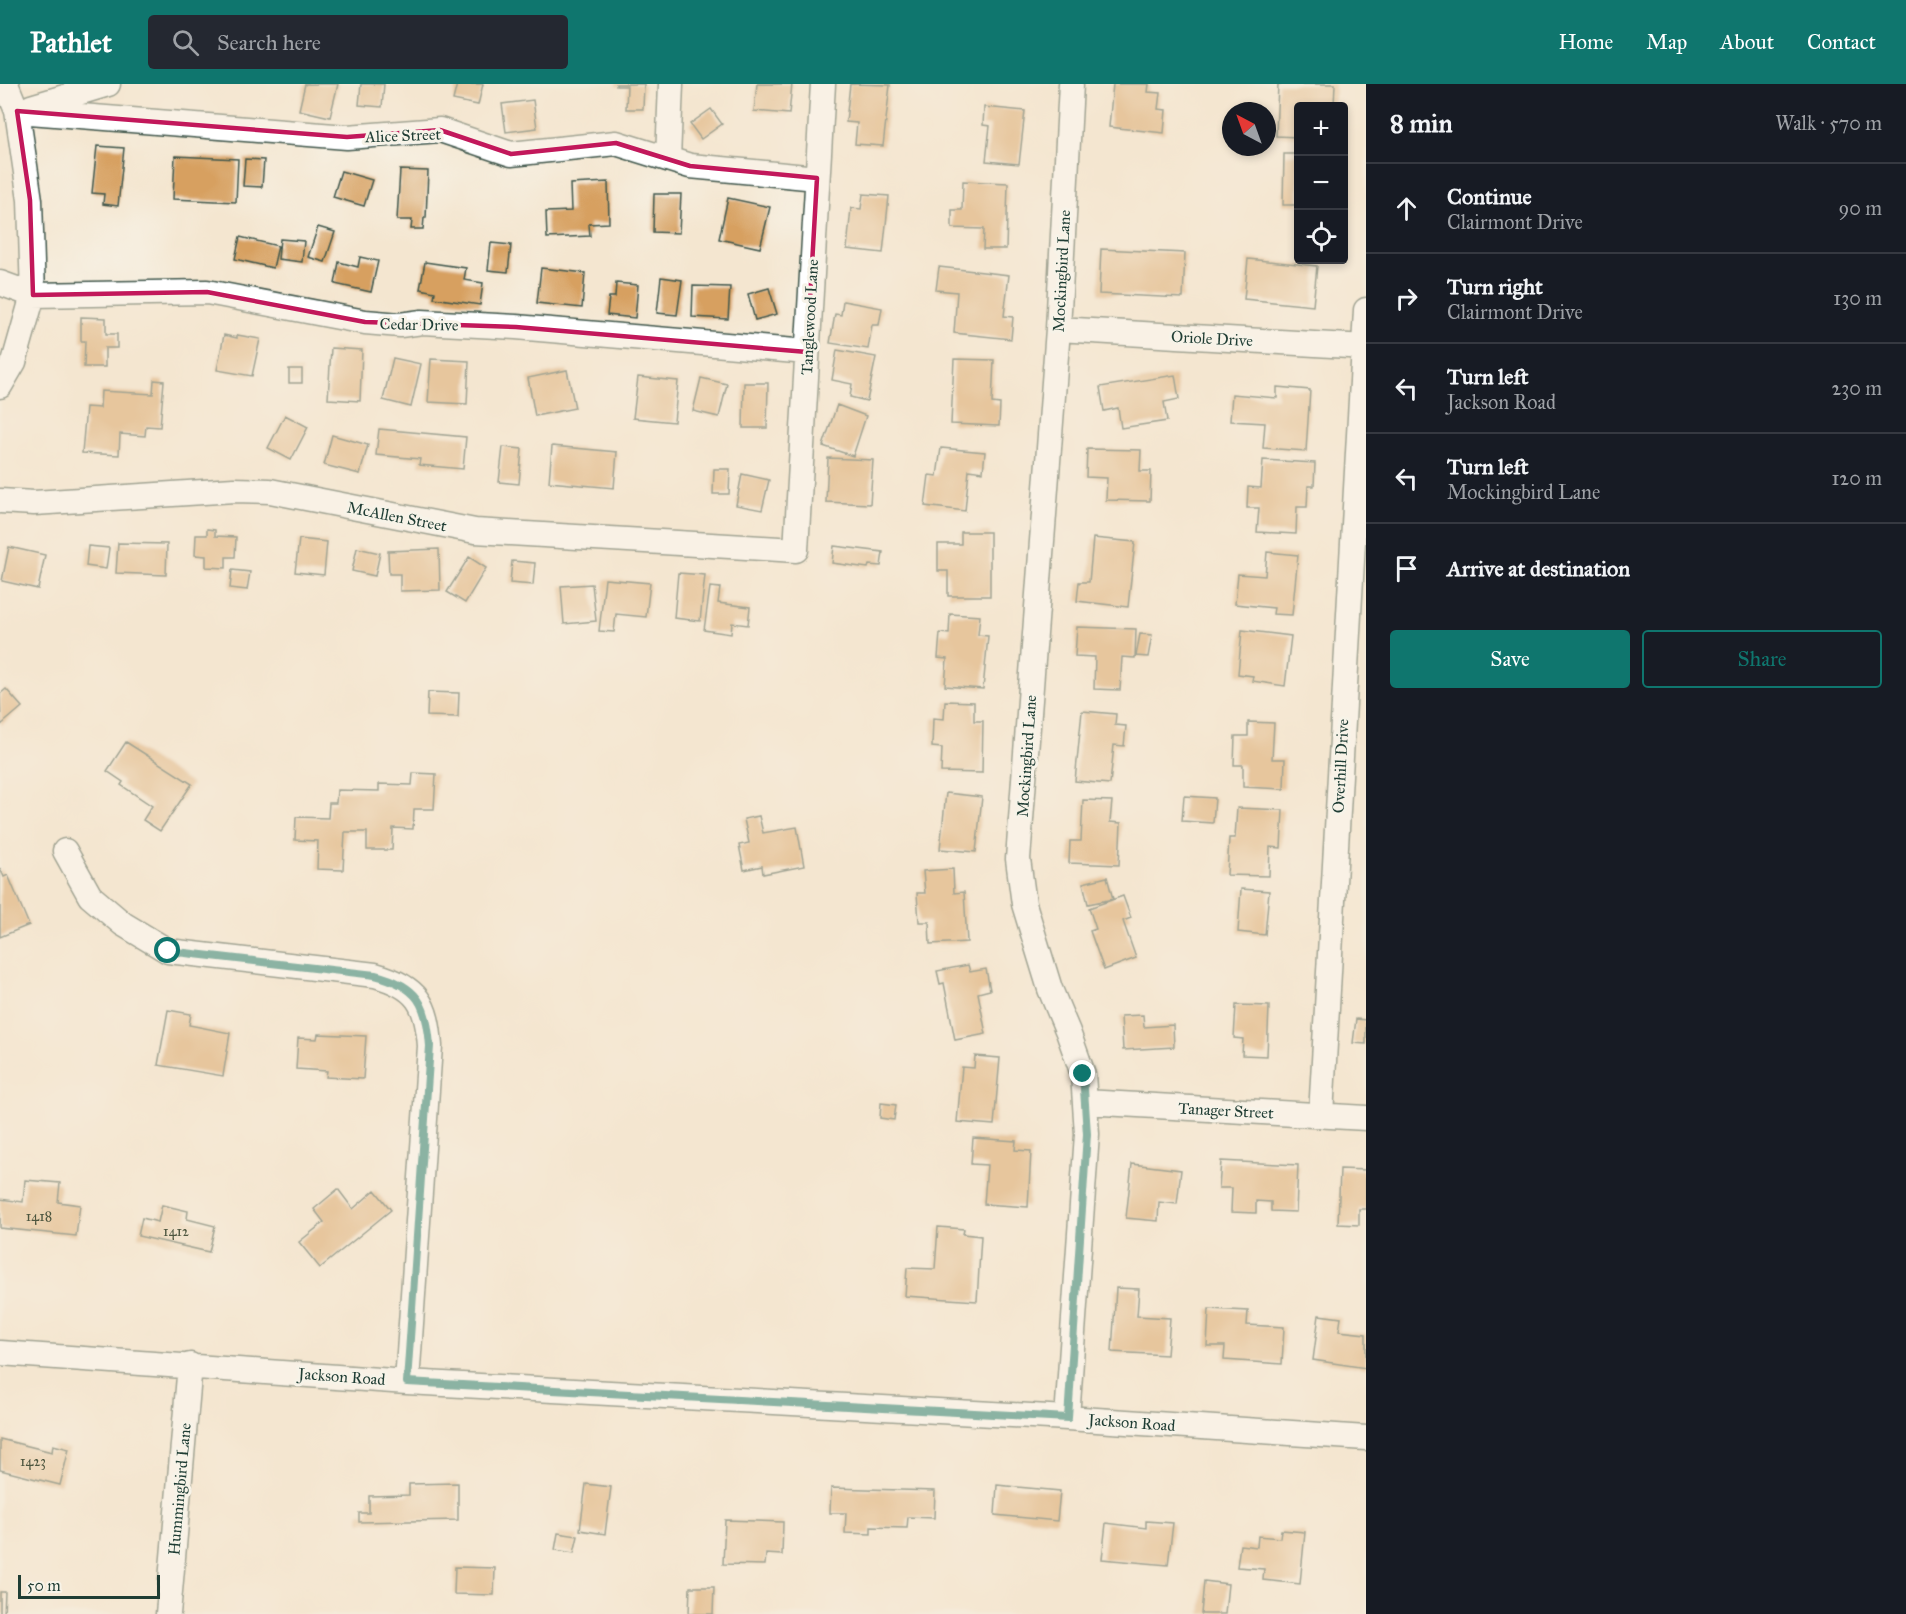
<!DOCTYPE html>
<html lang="en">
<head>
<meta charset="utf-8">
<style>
	:root { --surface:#171b24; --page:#242831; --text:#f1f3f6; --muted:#9ea1a6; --line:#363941; --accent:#0f766e }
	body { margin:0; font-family:"IM FELL Great Primer",serif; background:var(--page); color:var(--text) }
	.controls { position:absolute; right:18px; top:18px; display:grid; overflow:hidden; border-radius:6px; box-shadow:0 3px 9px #0003 }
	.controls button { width:54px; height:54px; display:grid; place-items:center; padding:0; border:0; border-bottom:2px solid var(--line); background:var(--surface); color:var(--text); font:30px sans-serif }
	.compass { position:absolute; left:1222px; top:18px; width:54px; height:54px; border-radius:50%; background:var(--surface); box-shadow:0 3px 9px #0003; rotate:319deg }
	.scale { position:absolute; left:18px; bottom:15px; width:142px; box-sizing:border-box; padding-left:6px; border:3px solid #1f3d34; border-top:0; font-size:16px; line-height:21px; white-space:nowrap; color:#1f3d34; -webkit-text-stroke:4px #f7f3e8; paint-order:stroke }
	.stop { position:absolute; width:18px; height:18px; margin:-14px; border:4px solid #0f766e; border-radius:50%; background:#fff }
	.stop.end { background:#0f766e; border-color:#fff; box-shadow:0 2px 6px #0008 }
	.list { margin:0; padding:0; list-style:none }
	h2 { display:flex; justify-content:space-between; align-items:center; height:78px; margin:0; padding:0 24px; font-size:26px }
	h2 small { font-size:20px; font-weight:400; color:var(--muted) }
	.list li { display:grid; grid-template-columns:39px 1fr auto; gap:18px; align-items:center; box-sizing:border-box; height:90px; padding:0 24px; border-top:2px solid var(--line) }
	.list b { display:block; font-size:22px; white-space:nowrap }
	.list p { margin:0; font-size:20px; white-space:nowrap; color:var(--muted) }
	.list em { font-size:20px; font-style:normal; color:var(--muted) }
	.actions { display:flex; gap:12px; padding:18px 24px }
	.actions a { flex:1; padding:14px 0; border:2px solid var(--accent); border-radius:6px; text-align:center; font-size:21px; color:var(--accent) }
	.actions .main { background:var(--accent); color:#fff }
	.icon { flex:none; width:33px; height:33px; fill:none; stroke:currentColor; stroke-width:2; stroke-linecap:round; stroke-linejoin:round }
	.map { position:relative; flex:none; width:1366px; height:1530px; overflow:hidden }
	header { display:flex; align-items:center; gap:36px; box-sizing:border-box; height:84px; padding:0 30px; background:var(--accent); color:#fff }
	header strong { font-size:28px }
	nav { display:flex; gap:33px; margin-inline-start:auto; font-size:21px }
	.search { width:420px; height:54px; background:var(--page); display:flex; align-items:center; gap:15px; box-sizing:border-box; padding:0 21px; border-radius:6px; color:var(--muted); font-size:22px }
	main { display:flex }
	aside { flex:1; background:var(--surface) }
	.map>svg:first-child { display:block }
</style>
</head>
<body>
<header>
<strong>Pathlet</strong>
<div class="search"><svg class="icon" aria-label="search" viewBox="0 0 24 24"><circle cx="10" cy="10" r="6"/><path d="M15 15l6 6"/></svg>Search here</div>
<nav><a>Home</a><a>Map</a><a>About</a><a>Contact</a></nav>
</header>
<main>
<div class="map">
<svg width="1366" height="1530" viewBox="0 0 1366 1530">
	<rect width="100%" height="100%" fill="#f7f3e8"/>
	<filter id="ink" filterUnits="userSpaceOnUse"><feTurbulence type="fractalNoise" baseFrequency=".0167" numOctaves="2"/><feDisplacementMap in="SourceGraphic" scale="12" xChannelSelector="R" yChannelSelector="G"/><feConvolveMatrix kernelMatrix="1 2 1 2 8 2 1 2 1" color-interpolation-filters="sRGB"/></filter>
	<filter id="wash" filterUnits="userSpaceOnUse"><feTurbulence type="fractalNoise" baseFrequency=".008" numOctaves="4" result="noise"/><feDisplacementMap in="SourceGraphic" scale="24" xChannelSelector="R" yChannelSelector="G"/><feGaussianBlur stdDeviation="1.35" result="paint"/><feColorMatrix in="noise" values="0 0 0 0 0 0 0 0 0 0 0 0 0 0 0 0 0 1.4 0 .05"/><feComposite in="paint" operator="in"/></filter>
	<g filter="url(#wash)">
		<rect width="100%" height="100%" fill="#f4e6d0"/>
		<g id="blocks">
			<!-- building -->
			<path fill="#d7a060" d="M305 0H338L330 33 299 26Z
				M361 0H384L382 23 359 21Z
				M457 0H483L478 21 453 16Z
				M616 0H644L643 25H626L627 2H616Z
				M757 0H792L789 30 754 27Z
				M850 0 890 1 883 62 855 60 857 39 846 38Z
				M1113 0H1149L1148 8 1160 9 1158 25 1166 26 1164 49 1109 43Z
				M1278 0H1335L1334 22H1298V53L1276 52Z
				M533 16 537 44 506 48 502 20Z
				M984 23 1025 27 1019 80 986 77 990 42 983 41Z
				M711 25 722 40 701 55 690 40Z
				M97 62 124 64 118 122 103 120 104 110 92 109Z
				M1284 70H1298V121H1283Z
				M175 72 238 75 236 118 173 115Z
				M245 75 264 76 262 103 243 102Z
				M400 86 428 87 426 134H424L423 145H411L412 136H397Z
				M341 87 372 96 364 122 333 113Z
				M963 97 1008 99 1006 165H983L984 145 952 144V126H962Z
				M608 98 609 139 589 140 590 152 547 154 546 128 571 127 570 100Z
				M654 110H681L679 149 653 148Z
				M863 110 889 112 883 169 847 165 851 124 861 125Z
				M728 114 770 123 760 164 719 155Z
				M318 143 335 148 325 178 308 173Z
				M240 153 278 162 273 184 235 175Z
				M280 155 304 157 302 178 278 175Z
				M491 159 511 161 508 188 488 186Z
				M1101 165 1185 169 1183 214 1099 210Z
				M360 173 378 177 371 208 335 200 339 178 358 183Z
				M1248 175 1317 182 1313 222 1244 215Z
				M425 178 466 184 464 196 483 199 480 221 434 214 435 208 420 205Z
				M939 183 1009 191 1004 232 1013 233 1011 255 954 249 957 208 936 206Z
				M541 184 585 189 582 224 537 219Z
				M661 193 682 196 677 231 657 229Z
				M616 199 638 201 635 234 607 231 609 213H615Z
				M693 202 730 203 728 235 692 233Z
				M769 204 777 230 755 236 748 210Z
				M843 217 882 224 879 241H872L868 265 830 259 835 230 841 231Z
				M81 233 106 234V250H117V264H105V283H84L85 257H81Z
				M224 251 237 254V251L260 255 252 292 217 286Z
				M331 264 362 266 360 317 328 315Z
				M837 266 876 273 867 317 850 313 852 300 832 296Z
				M393 274 421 280 411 323 383 316Z
				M431 275 469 277 467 320 428 318Z
				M954 275 994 276 992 319 1000 320 999 342 951 340Z
				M289 285H302V299H289Z
				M567 286 575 324 535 332 528 294Z
				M1175 291 1179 315 1164 318 1167 337 1121 344 1118 324 1104 327 1100 303Z
				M638 293 678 297 674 338 633 334Z
				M701 294 727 300 719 333 693 327Z
				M154 296 164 297 160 343 146 342 145 352 120 350 119 371 82 369 86 323 100 324 101 307 153 310Z
				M744 299H768L767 344H743Z
				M1277 303 1310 306 1306 367 1263 364 1265 339 1230 337 1232 310 1277 314Z
				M837 321 866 332 853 372 823 362Z
				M285 331 308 343 291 376 268 364Z
				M379 345 466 353 463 385 419 381 420 375 376 371Z
				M332 351 368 361 360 390 324 381Z
				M552 362 617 368 614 404 549 398Z
				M503 363 522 365 519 400 499 398Z
				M941 364 985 368 983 388 969 386 965 427 925 422 929 391 937 392Z
				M1087 365 1141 366 1140 387H1151L1150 417 1106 416 1107 394 1086 393Z
				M828 374 873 376 870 420 826 418Z
				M1263 376 1315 379 1314 402H1308L1307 423H1297L1296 450 1257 448 1259 424H1247L1248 403 1261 404Z
				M714 385H730L729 410H713Z
				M742 390 769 396 762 426 736 421Z
				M207 445 215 446V452L236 453 235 473H226V484L206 483V472L195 471 196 451H207Z
				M961 448H990V512H948V487H938V460H961Z
				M1093 454 1135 458 1128 523 1077 517 1079 498H1089Z
				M299 455 327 458 324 491 295 488Z
				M118 459 167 460 166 491 116 489Z
				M88 462 109 464 106 485 86 482Z
				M834 462 883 468 881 482 869 481 868 484 832 479Z
				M9 463 45 471 38 505 2 497Z
				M357 464 380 469 375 492 352 487Z
				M439 465 440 506 400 507V490H389L388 467Z
				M1267 468 1298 471 1292 531 1273 530 1274 524 1235 520 1238 490 1265 492Z
				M469 473 486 484 465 519 447 508Z
				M512 477 535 479 533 501 510 499Z
				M232 486 250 488 247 506 230 504Z
				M678 489 705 491 700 537 674 534Z
				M605 495 650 499 646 533 616 530 614 548 599 547Z
				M592 500 596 537 564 540 561 502Z
				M710 503 720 504 718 519 750 523 748 541 732 539 731 550 704 546Z
				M950 530 980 532 978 551 988 552 983 605 945 602 947 575 938 574 940 549 949 550Z
				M1077 543 1136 545 1135 574 1122 573 1120 606 1094 605 1095 573 1075 572Z
				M1242 546 1291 552 1285 602 1252 597 1253 592 1238 590Z
				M1140 550 1152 551 1148 573 1136 572Z
				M6 605 22 623 1 641 0 610Z
				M428 608 459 609 458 633 427 632Z
				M945 617 974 618V637H983L982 689 941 688 942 664 932 663 933 634 944 635Z
				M1082 627 1116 630 1115 641 1126 642 1124 662 1114 661 1110 700 1075 697Z
				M1248 638 1274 639 1272 675H1285L1284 705 1243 703V681H1234L1235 652H1248Z
				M126 658 192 700 160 747 143 736 152 722 121 701 123 698 107 687Z
				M413 689 436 690 434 725H414L413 745 393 744 392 766H367V748H345L343 786 317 785 318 757 295 756 296 733 328 734 329 719H336L337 706 379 707V700L412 701Z
				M946 709 982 713 976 768 940 765Z
				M1184 712 1215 714 1213 739 1182 737Z
				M1083 716 1112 717 1110 738 1121 739 1119 781 1069 779 1070 757H1081Z
				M1237 724 1283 726 1281 764 1270 763 1269 792 1227 791 1229 754H1235Z
				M759 732 763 749 797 743 804 782 763 790 762 782 744 786 739 761 749 759 744 735Z
				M0 784 4 793 8 791 29 841 0 853Z
				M953 785 954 809 964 808 967 858 930 860 929 838H919L917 809H925L923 787Z
				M1107 793 1113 815 1088 820 1083 799Z
				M1241 805 1269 807 1265 851 1238 848Z
				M1123 812 1131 834 1123 837 1136 874 1104 886 1090 847 1096 845 1089 824Z
				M968 881 970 888 986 885 990 906 978 909 986 950 955 956 944 899 940 900 937 887Z
				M1236 921 1269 922 1267 972 1242 971 1243 955 1234 954Z
				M168 926 191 930 189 941 230 949 223 992 158 981Z
				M1143 931 1144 943 1173 941 1174 963 1123 966 1121 932Z
				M1356 935 1366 936V960L1353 959Z
				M318 950 366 952 363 995 326 993 327 987 296 985 298 954 317 955Z
				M975 972 1000 974 994 1041 957 1038 962 983 974 984Z
				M881 1019 896 1021 894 1036 880 1034Z
				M973 1054 1016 1057 1015 1066 1031 1067 1028 1123 984 1120 987 1081 971 1080Z
				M1221 1077 1298 1081 1296 1128 1271 1127V1118L1256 1117V1129L1231 1128 1232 1104H1219Z
				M1132 1080 1181 1086 1177 1120 1159 1118 1158 1137 1126 1134Z
				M1340 1085 1366 1086V1125H1359V1141L1338 1140Z
				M25 1096 60 1099 58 1118 80 1121 76 1152 0 1144V1115L23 1118Z
				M338 1105 353 1125 375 1106 391 1126 320 1184 299 1158 324 1138 314 1125Z
				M162 1121 188 1127 187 1135 215 1142 209 1168 138 1152 142 1134 158 1138Z
				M938 1143 964 1145 963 1150 981 1152 977 1217 905 1212 907 1184 935 1185Z
				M1116 1204 1139 1205 1137 1232 1170 1234 1167 1271 1112 1268Z
				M1209 1225 1248 1227 1247 1241 1284 1243 1282 1280 1224 1276 1225 1262H1207Z
				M1319 1231 1341 1234 1339 1247 1366 1250V1284L1313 1276Z
				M0 1355 52 1368 53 1361 69 1365 60 1401 0 1386Z
				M458 1399V1436L359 1438V1429H369V1412L409 1411V1400Z
				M586 1400 611 1403 605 1450 580 1446Z
				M997 1401 1060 1407 1057 1437 995 1431Z
				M831 1404 935 1407 934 1434 908 1433 907 1444 871 1443V1450L845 1449 846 1429H830Z
				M725 1436 783 1438 782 1471 766 1470 765 1481 723 1480Z
				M1146 1437 1173 1439 1168 1481 1102 1475 1106 1439 1146 1444Z
				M1281 1446 1305 1448 1300 1500 1263 1496 1264 1485 1237 1483 1240 1461 1257 1463 1258 1452 1280 1454Z
				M558 1449 578 1452 574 1469 555 1466Z
				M455 1483 495 1484 494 1511 454 1510Z
				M1204 1497 1228 1500 1225 1530H1201Z
				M690 1503H714L713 1530H689Z
				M0 1508H5L4 1530H0Z"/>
		</g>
	</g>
	<g filter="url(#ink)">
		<use href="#blocks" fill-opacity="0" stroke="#3f564b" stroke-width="1.5"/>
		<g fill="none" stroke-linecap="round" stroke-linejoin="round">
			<defs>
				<path id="minor" d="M31 23 108 0
					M17 27 347 53 440 46 511 70 616 59 690 82 817 94
					M668 75 671 0
					M0 199 33 211 207 208 365 238 400 241 422 238 516 243 807 268
					M1058 245 1366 263
					M0 302 14 278 33 211 30 116 17 27 6 0
					M0 417 34 419 234 406 270 407 475 447 796 466 823 0
					M65 767 90 812 123 840 168 867 375 891C418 903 427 920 430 962L407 1298
					M1085 1018 1366 1034
					M1321 1031 1366 226
					M0 1269 407 1298 1067 1334 1366 1354
					M1067 1334 1087 1050 1083 990 1068 948 1050 905 1035 856 1024 820 1018 775 1058 245 1071 0
					M168 1530 190 1281"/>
			</defs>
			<!-- minor casing -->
			<use href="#minor" stroke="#3f564b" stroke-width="27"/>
			<!-- minor -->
			<use href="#minor" stroke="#fff" stroke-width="24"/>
		</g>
	</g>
	<g fill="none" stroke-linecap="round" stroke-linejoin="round" filter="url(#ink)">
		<!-- route -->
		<path stroke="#0f766e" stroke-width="8" d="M168 867 375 891C418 902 427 920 430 962L407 1298 1068 1334 1087 1050 1083 990"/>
	</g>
	<!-- marked area -->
	<path d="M0 0H1366V1530H0ZM17 27 347 53 440 46 511 70 616 59 690 82 817 94 807 268 516 243 365 238 207 208 33 211 30 116Z" fill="#f4e6d0" fill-opacity=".55" fill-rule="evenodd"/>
	<path fill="none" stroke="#c2185b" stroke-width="4.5" stroke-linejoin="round" d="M17 27 347 53 440 46 511 70 616 59 690 82 817 94 807 268 516 243 365 238 207 208 33 211 30 116Z"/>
	<g text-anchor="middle" stroke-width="6" stroke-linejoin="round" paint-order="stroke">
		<!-- number labels -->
		<g font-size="14" fill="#4d563f">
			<text x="39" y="1137">1418</text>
			<text x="176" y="1152">1412</text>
			<text x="33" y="1382">1423</text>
		</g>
		<!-- street labels -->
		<g font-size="16" fill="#1f3d34" stroke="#f7f3e8">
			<text transform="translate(403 51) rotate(-2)" y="6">Alice Street</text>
			<text transform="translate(1061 187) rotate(-87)" y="6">Mockingbird Lane</text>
			<text transform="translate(809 233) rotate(-87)" y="6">Tanglewood Lane</text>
			<text transform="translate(419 240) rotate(1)" y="6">Cedar Drive</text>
			<text transform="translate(1212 254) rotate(3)" y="6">Oriole Drive</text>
			<text transform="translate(397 432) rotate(11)" y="6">McAllen Street</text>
			<text transform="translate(1026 672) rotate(-86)" y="6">Mockingbird Lane</text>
			<text transform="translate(1340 682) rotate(-87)" y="6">Overhill Drive</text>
			<text transform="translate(1226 1026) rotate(3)" y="6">Tanager Street</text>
			<text transform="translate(342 1292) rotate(4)" y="6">Jackson Road</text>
			<text transform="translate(1132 1338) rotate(4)" y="6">Jackson Road</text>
			<text transform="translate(179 1405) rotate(-85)" y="6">Hummingbird Lane</text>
		</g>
	</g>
</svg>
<div class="controls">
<button>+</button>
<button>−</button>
<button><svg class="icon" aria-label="locate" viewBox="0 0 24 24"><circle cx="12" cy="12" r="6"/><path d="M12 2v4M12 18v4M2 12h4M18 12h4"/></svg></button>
</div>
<svg class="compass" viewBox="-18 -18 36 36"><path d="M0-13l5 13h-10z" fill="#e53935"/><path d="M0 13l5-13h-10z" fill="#9ea1a6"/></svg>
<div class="scale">50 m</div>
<div class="stop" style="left:168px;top:867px"></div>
<div class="stop end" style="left:1083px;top:990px"></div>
</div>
<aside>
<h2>8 min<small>Walk · 570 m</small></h2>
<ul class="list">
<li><svg class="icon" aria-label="ahead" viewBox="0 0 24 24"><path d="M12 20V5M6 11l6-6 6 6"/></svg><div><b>Continue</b><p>Clairmont Drive</p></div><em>90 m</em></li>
<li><svg class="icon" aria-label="right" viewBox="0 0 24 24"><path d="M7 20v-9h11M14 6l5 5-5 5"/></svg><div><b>Turn right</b><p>Clairmont Drive</p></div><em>130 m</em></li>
<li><svg class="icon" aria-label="left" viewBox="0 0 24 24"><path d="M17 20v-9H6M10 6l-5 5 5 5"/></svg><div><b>Turn left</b><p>Jackson Road</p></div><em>230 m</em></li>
<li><svg class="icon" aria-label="left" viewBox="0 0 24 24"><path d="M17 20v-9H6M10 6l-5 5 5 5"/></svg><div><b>Turn left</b><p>Mockingbird Lane</p></div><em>120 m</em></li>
<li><svg class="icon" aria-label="arrive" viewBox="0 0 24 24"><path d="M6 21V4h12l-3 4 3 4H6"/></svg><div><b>Arrive at destination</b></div></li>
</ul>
<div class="actions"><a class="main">Save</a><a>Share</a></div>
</aside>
</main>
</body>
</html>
